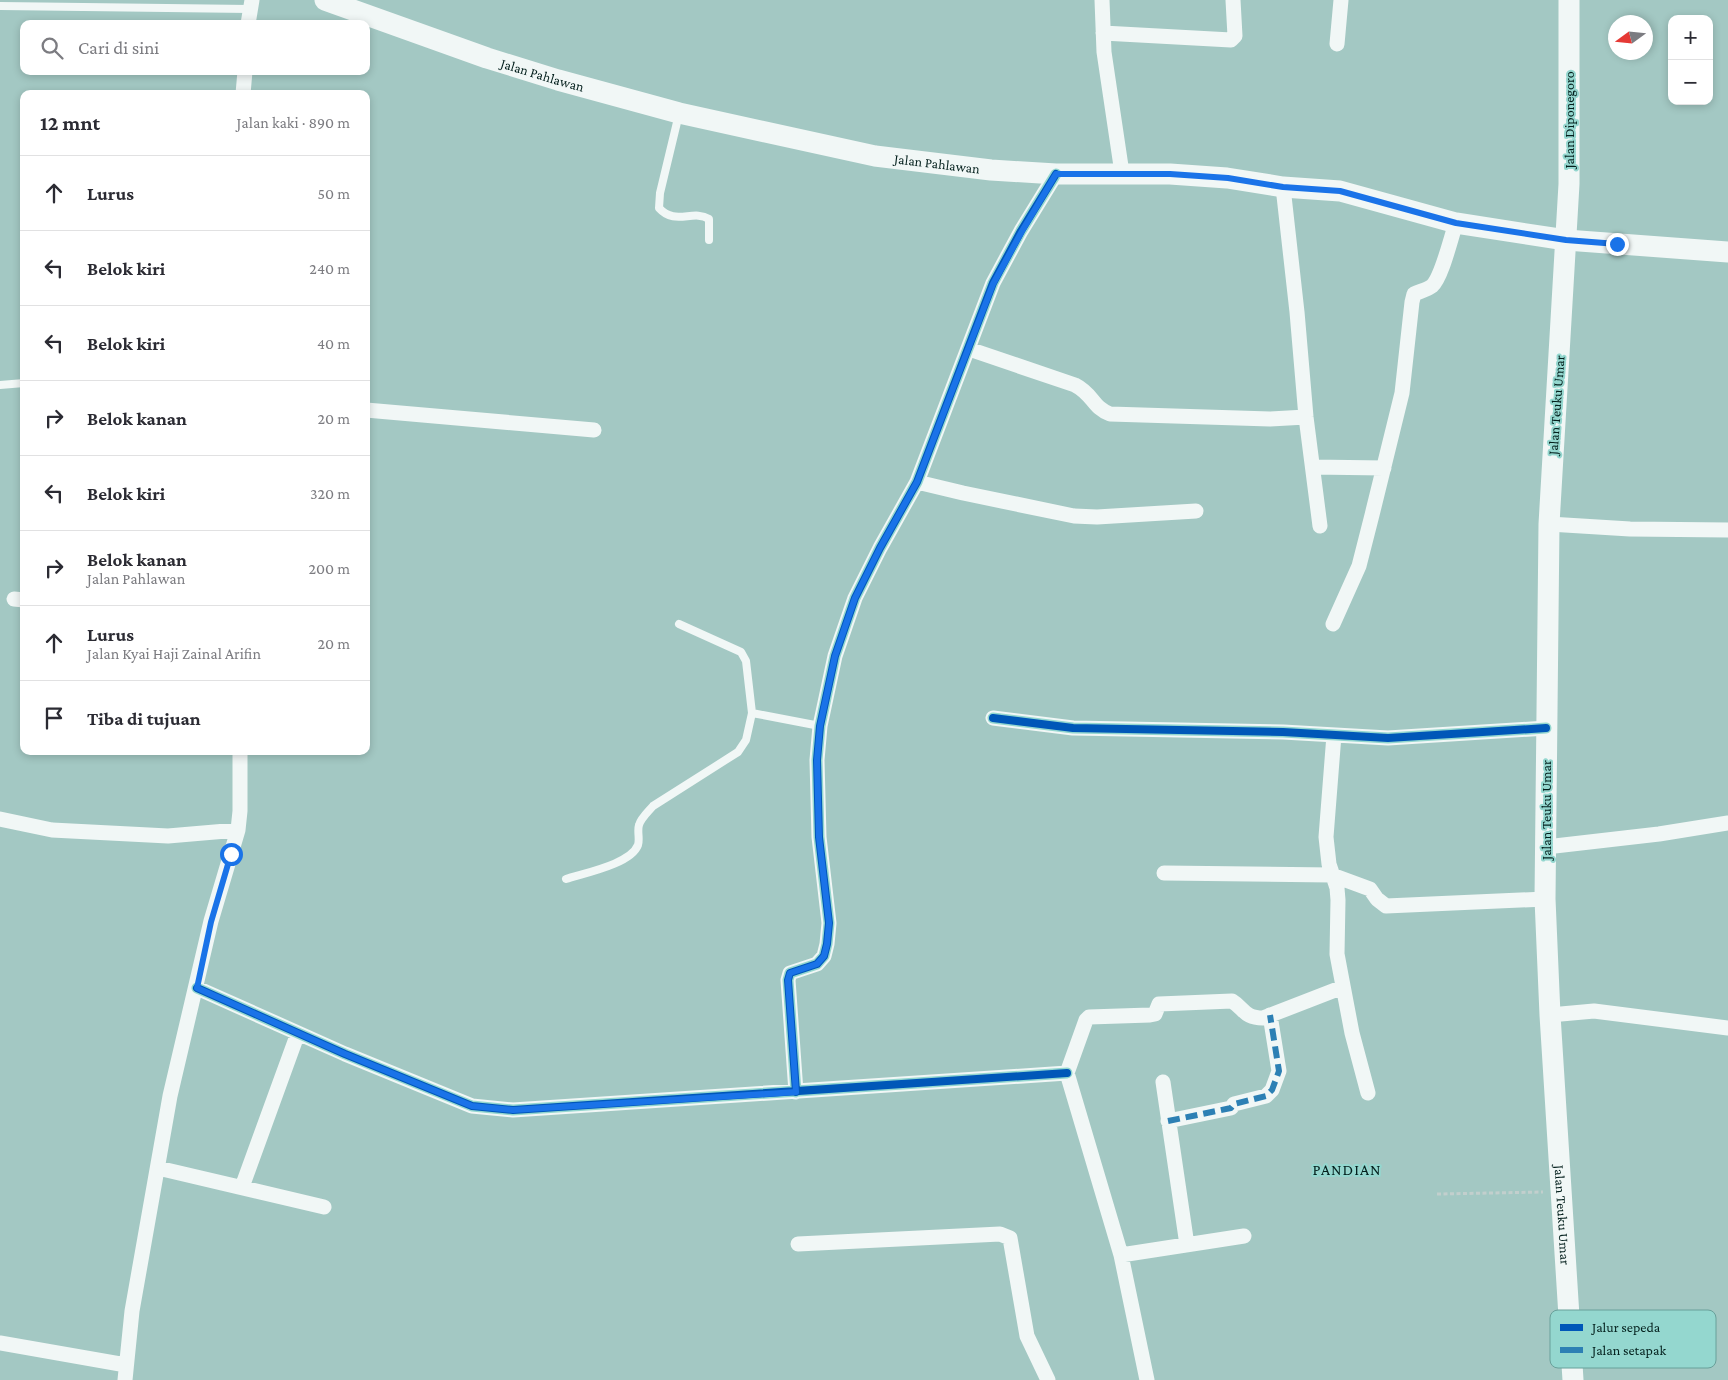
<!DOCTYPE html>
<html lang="id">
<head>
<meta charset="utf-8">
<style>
	:root { --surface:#fff; --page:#f2f2f3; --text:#2b2b33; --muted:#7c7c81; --line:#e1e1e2 }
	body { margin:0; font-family:"Crimson Pro",serif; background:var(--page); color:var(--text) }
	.controls { position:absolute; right:15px; top:15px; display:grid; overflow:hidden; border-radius:10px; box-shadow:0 2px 8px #0003 }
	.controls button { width:45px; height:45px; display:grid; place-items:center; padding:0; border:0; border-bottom:1px solid var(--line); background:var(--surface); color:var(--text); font:25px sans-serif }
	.compass { position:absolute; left:1608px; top:15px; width:45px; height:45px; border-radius:50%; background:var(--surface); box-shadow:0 2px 8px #0003; rotate:255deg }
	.stop { position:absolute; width:15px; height:15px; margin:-11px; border:4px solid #1a73e8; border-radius:50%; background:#fff }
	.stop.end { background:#1a73e8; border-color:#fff; box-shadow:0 1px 5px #0008 }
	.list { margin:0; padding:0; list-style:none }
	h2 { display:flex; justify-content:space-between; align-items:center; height:65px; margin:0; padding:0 20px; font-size:21px }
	h2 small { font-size:16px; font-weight:400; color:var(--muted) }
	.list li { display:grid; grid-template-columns:32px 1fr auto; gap:15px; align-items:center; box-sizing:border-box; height:75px; padding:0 20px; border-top:1px solid var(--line) }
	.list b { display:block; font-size:19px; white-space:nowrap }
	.list p { margin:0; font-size:16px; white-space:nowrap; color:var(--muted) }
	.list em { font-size:16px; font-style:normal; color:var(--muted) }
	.icon { flex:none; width:28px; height:28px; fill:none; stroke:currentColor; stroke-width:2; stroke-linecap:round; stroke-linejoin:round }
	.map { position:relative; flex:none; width:1728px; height:1380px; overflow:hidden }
	.search { position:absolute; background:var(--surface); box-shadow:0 2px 8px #0003; left:20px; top:20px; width:350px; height:55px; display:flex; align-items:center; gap:12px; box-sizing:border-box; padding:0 18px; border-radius:10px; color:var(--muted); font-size:19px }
	.panel { position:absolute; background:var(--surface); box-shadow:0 2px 8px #0003; left:20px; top:90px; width:350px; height:665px; border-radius:10px }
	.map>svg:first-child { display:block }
</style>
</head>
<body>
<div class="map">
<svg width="1728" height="1380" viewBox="0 0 1728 1380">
	<rect width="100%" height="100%" fill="#a3c8c3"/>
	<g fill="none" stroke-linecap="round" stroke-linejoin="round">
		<!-- path -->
		<path stroke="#c2cfcd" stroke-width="3" stroke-dasharray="4 2.5" stroke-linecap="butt" d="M1437 1194 1543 1192"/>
		<!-- lane -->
		<path stroke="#f1f7f6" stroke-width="8" d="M0 6 250 9
			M679 114 660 193 659 208C675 226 693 209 709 219V240
			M0 385 24 383
			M679 624 741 652 746 661 752 713
			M566 879C584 873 631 864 638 845 640 839 637 831 639 825 641 818 648 812 653 806L738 752 746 740 752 713 820 726"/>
		<!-- street -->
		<path stroke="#f1f7f6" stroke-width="15" d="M1102 0 1104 52 1122 173
			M248 24 252 0
			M1103 33 1231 40 1235 36 1233 0
			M1337 44 1341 0
			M243 94 245 71
			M1283 187 1297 312 1306 417 1320 526
			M969 349 1075 385C1093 394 1093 408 1110 414L1270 419 1306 417
			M366 410 594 430
			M1313 467 1384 468
			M917 482 963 493 1074 516 1097 517 1196 511
			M1549 524 1630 529 1728 530
			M14 599 24 600
			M1333 624 1359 566 1372 515 1402 393 1412 302 1414 294C1420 291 1427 290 1432 286 1442 277 1451 237 1456 223
			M993 718 1073 728 1283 732 1388 738 1546 728
			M1334 735 1326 837 1329 864 1337 888 1338 900 1337 954 1340 970 1352 1033 1368 1093
			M0 819 52 830 168 836 238 830
			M1546 847 1659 834 1728 823
			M1164 873 1332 875 1370 889 1377 899 1386 906 1545 899
			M197 988 345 1054 472 1106 513 1110 1067 1073
			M1550 1015 1594 1011 1728 1028
			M1163 1082 1187 1245
			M796 1092 788 980 790 973 817 964 824 956 827 944 829 923 819 837 817 760 820 726 835 656 855 598 880 548 917 482 993 283 1021 231 1056 174
			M1168 1121 1231 1108 1234 1104 1266 1096 1272 1090 1279 1071 1270 1015
			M158 1168 324 1207
			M242 1187 298 1033
			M798 1244 1000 1234 1010 1238 1027 1336 1048 1380
			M1121 1255 1244 1236
			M0 1343 126 1365
			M125 1380 132 1311 170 1096 211 921 238 830 240 811V751
			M1147 1380 1121 1255 1067 1073 1086 1020 1089 1017 1150 1015 1155 1014 1159 1004 1232 1001C1245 1009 1244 1018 1263 1018L1343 987"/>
		<!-- secondary -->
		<g stroke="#f1f7f6" stroke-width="21">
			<path id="s1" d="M325 0 487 58 558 80 679 113 875 156 991 170 1056 174H1170L1227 178 1283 187 1340 191 1456 223 1566 240 1728 252"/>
			<path id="s2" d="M1569 0V184L1549 524 1545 899 1550 1015 1573 1380"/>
		</g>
		<!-- quiet -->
		<path stroke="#2d80b4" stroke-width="6" stroke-dasharray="12 6" stroke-linecap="butt" d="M1168 1121 1231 1108 1234 1104 1266 1096 1272 1090 1279 1071 1270 1015"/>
		<defs>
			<path id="cycleway" d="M993 718 1073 728 1283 732 1388 738 1546 728
				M197 988 345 1054 472 1106 513 1110 1067 1073
				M796 1092 788 980 790 973 817 964 824 956 827 944 829 923 819 837 817 760 820 726 835 656 855 598 880 548 917 482 993 283 1021 231 1056 174"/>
		</defs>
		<!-- cycleway casing -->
		<use href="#cycleway" stroke="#94d7cf" stroke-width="11"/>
		<!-- cycleway -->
		<use href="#cycleway" stroke="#0057b8" stroke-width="8"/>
	</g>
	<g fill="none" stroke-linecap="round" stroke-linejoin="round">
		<!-- route -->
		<path stroke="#1a73e8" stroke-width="6" d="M231 854 211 922 197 988 345 1054 472 1106 513 1110 796 1092 788 980 790 973 817 964 824 956 827 944 829 923 819 837 817 760 820 726 835 656 855 598 880 548 917 482 993 284 1022 231 1056 174H1170L1228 178 1283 187 1340 191 1456 223 1566 240 1617 244"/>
	</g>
	<g text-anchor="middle" stroke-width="4" stroke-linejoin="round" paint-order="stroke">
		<!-- street labels -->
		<g font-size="14" fill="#04201d" stroke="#94d7cf">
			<text dy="5" stroke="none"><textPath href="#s1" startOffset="230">Jalan Pahlawan</textPath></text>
			<text transform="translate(1569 120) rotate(-90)" y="5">Jalan Diponegoro</text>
			<text dy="5" stroke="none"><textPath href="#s1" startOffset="635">Jalan Pahlawan</textPath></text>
			<text transform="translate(1556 405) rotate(-86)" y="5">Jalan Teuku Umar</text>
			<text transform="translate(1546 810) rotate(-90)" y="5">Jalan Teuku Umar</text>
			<text dy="5" stroke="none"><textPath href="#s2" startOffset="1216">Jalan Teuku Umar</textPath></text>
		</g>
		<!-- quarter labels -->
		<g font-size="16" letter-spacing="1" fill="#04201d" stroke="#94d7cf">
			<text x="1347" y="1175">PANDIAN</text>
		</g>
	</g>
	<!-- legend -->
	<rect x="1550" y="1310" width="166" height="58" rx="8" fill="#94d7cf" stroke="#69a09a" stroke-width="1"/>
	<rect x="1560" y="1324" width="23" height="7" fill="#0057b8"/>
	<rect x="1560" y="1347" width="23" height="6" fill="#2d80b4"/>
	<g font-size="14" fill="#04201d">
		<text x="1592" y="1332">Jalur sepeda</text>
		<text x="1592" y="1355">Jalan setapak</text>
	</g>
</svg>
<div class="controls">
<button>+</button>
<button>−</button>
</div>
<svg class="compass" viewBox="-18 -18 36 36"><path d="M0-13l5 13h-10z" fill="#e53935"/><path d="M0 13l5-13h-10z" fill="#7c7c81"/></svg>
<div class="stop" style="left:231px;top:854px"></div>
<div class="stop end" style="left:1617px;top:244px"></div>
<div class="search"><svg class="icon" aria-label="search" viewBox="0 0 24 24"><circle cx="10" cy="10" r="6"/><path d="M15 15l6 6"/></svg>Cari di sini</div>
<section class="panel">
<h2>12 mnt<small>Jalan kaki · 890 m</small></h2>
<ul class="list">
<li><svg class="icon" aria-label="ahead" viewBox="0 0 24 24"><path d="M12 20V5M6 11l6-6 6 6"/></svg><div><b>Lurus</b></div><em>50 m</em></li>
<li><svg class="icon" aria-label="left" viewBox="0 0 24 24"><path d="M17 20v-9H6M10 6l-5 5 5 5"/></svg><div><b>Belok kiri</b></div><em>240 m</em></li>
<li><svg class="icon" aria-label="left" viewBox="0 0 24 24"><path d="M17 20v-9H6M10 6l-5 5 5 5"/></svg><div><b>Belok kiri</b></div><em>40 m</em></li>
<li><svg class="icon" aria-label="right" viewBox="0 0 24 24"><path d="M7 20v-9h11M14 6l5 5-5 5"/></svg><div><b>Belok kanan</b></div><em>20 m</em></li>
<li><svg class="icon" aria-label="left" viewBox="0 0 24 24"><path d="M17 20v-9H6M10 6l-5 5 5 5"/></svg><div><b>Belok kiri</b></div><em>320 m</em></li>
<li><svg class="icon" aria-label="right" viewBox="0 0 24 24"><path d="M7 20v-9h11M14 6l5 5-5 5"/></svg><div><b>Belok kanan</b><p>Jalan Pahlawan</p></div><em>200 m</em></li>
<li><svg class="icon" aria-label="ahead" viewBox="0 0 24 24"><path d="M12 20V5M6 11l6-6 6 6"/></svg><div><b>Lurus</b><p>Jalan Kyai Haji Zainal Arifin</p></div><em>20 m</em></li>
<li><svg class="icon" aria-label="arrive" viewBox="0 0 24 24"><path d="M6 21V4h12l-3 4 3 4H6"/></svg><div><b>Tiba di tujuan</b></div></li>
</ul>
</section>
</div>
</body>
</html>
